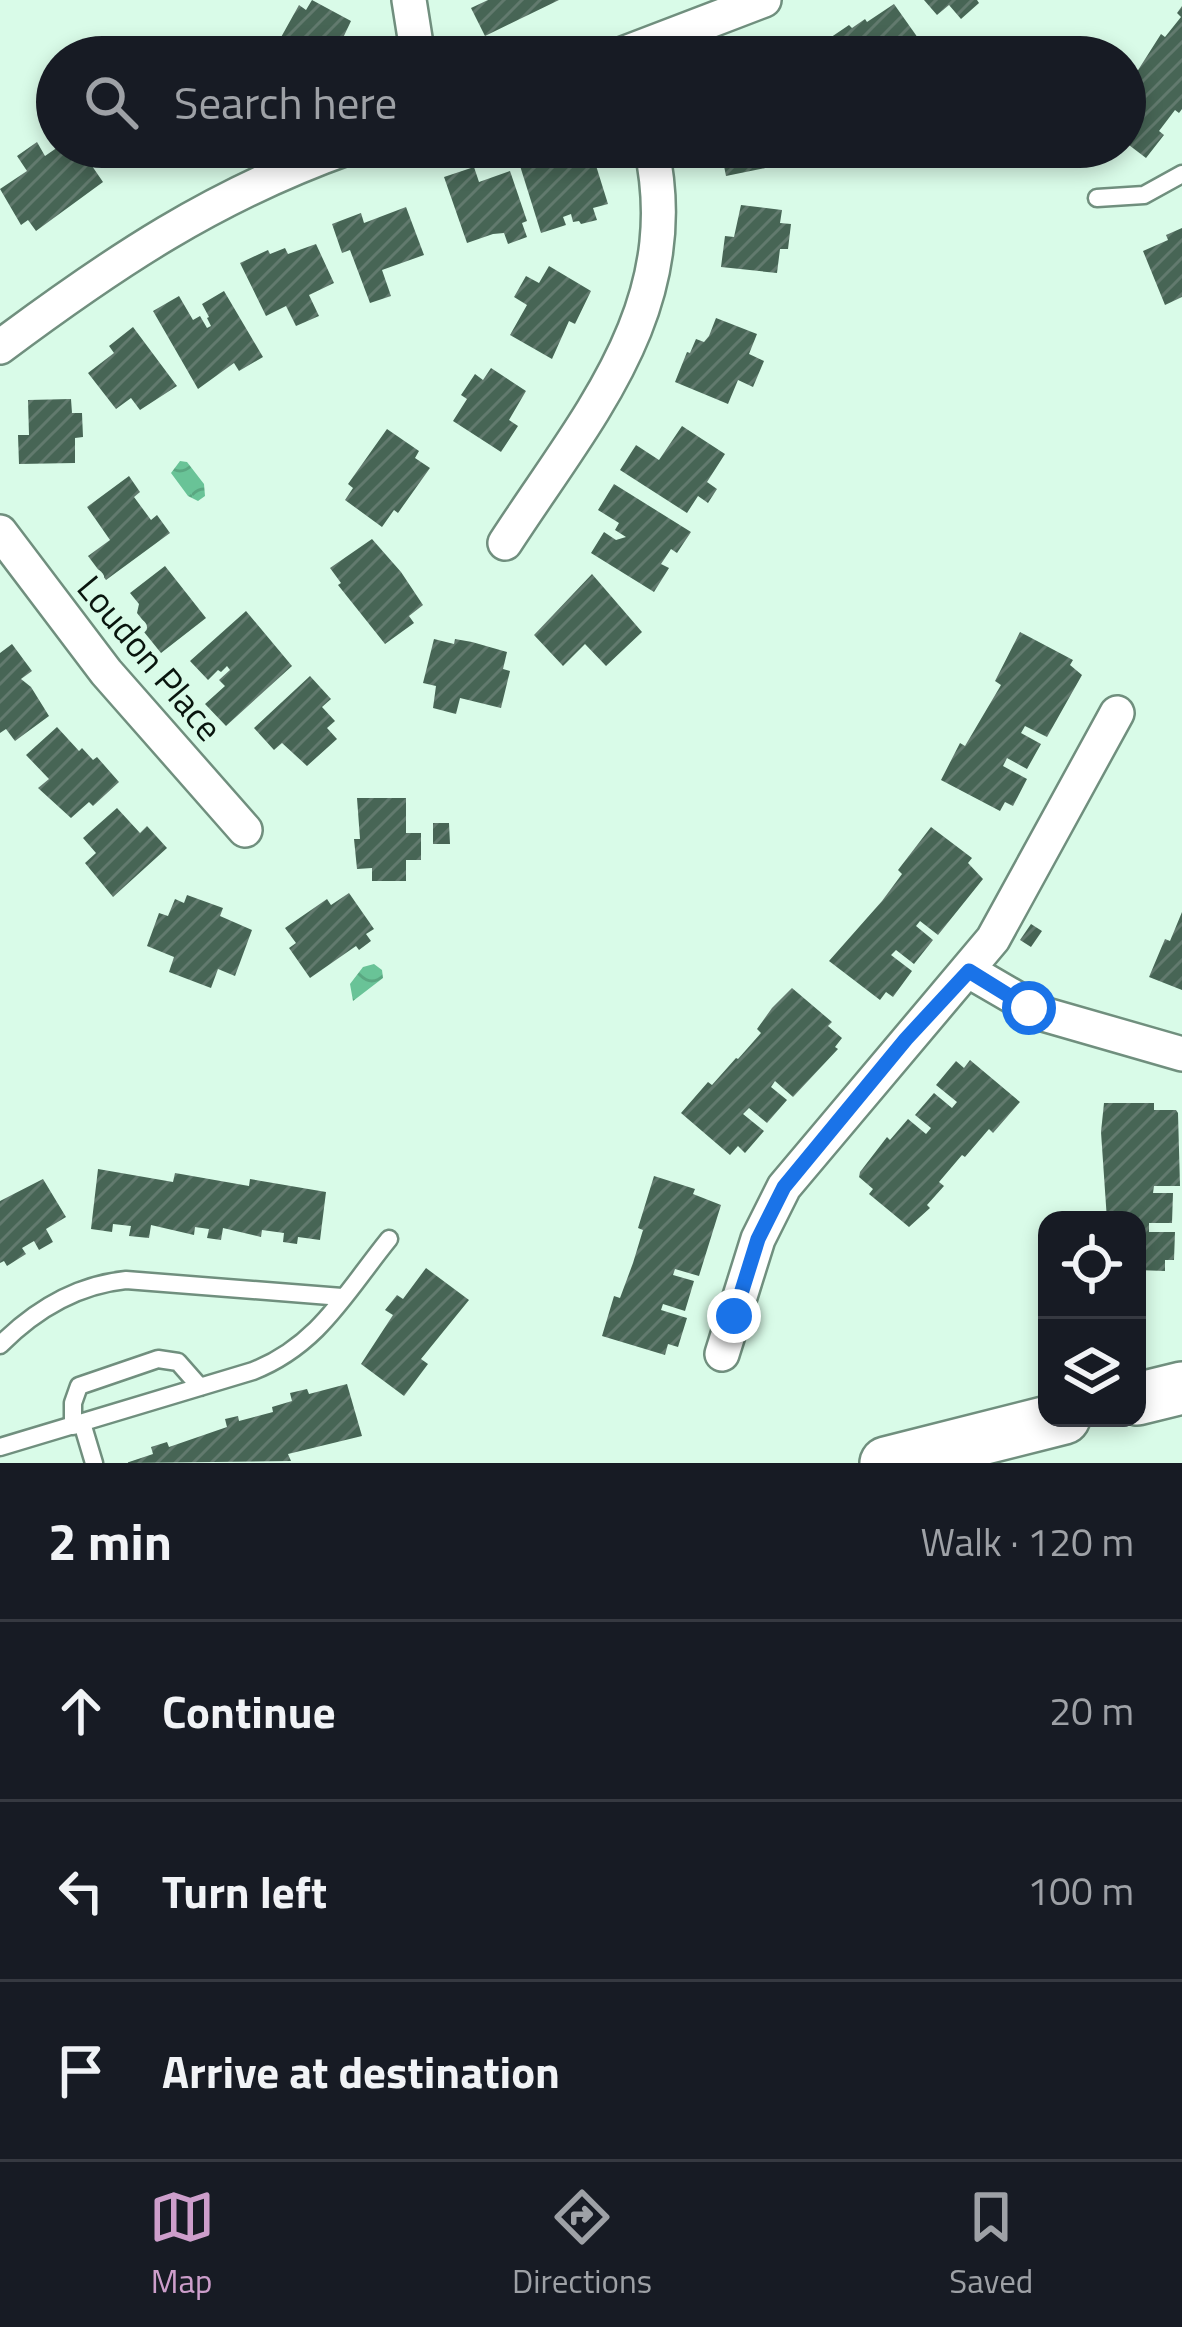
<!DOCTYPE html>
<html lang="en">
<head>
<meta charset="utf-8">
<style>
	:root { --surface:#171b24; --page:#20242c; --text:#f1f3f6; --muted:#9ea1a6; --line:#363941; --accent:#cd9ecb }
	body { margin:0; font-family:"Titillium Web",sans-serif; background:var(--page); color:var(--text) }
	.controls { position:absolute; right:36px; bottom:36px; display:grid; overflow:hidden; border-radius:24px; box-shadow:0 6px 18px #0003 }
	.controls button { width:108px; height:108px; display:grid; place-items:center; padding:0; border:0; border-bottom:3px solid var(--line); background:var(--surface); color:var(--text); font:60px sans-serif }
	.stop { position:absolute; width:36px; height:36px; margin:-27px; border:9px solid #1a73e8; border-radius:50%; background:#fff }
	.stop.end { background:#1a73e8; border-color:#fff; box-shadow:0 3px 12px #0008 }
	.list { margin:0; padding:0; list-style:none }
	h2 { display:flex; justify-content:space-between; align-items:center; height:156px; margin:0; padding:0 48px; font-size:51px }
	h2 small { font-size:39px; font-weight:400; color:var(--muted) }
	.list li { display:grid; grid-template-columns:78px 1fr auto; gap:36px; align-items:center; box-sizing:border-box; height:180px; padding:0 48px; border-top:3px solid var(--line) }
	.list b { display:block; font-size:45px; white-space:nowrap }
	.list em { font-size:39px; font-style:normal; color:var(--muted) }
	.icon { flex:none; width:66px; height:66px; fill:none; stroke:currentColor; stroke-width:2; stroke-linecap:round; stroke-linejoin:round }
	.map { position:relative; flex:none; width:1182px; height:1463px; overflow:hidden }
	.search { position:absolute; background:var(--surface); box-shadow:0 6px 18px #0003; left:36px; right:36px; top:36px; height:132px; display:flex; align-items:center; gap:30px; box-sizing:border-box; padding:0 42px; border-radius:66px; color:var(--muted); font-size:45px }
	.sheet { height:696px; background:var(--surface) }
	nav { display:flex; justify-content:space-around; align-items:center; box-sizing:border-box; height:168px; border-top:3px solid var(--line); background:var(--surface); font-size:33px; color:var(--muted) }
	nav a { display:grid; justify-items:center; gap:6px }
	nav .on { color:var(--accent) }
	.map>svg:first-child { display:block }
</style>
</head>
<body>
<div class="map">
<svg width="1182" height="1463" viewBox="0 0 1182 1463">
	<defs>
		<pattern id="water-waves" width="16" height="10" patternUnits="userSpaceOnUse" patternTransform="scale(3)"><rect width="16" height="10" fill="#69c397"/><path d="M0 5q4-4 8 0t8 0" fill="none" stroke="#5aa781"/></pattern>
		<pattern id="building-hatch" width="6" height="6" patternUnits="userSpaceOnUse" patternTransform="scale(3)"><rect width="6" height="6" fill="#476555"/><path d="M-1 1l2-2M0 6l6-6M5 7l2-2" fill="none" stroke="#627a6e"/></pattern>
	</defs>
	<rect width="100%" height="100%" fill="#d9fbe8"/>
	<!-- water -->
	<path fill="url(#water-waves)" d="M180 461 187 462 204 484 205 496 198 501 188 496 171 473Z
		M374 964 382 970 383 978 353 1001 350 984 363 967Z"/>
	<!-- building -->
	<path fill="url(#building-hatch)" d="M312 0 351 21 334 57H270L299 5 306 10Z
		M488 0H559L485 36 471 8Z
		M924 0H977L979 3 961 19 949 5 937 15Z
		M894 4 918 38 891 57H830L821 44 849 25 852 28 865 19 867 22Z
		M1182 6V109L1179 113 1175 110 1159 131 1164 135 1146 158 1125 142V80L1129 75 1133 78 1161 34 1165 37 1181 17 1177 13Z
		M37 142 45 156 58 147 62 152 79 147 103 182 36 231 28 220 21 225 0 189 27 171 17 156Z
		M157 147H188L163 159Z
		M536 147H547L554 168 593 156 608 204 593 208 597 220 581 224 579 221 573 222 571 214 563 217 566 225 541 233 516 153Z
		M714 147H781V149L767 152 770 167 726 176 722 156 716 157Z
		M474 167 479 182 510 171 527 221 522 223 527 237 508 244 504 233 493 234 467 243 444 177Z
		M741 205 782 210 780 223 791 224 788 249H780L777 273 721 267 725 236 734 237Z
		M406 207 424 255 382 270 391 296 370 303 350 250 342 253 332 224 361 213 364 223Z
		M1182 228V297L1165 305 1143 251 1168 240 1166 235Z
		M316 244 334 283 309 295 319 316 296 326 286 306 266 316 240 263 268 250 270 254 285 248 288 254Z
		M549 266 591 291 575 324 569 321 552 359 510 335 527 305 514 297 526 276 539 283Z
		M224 291 263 357 239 371 234 363 198 389 153 311 179 296 193 320 200 316 207 328 211 326 207 318 209 317 202 304Z
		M716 318 757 334 749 354 764 361 753 387 738 380 728 404 675 382 687 352 690 353 696 339 704 342 709 336Z
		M133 327 177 386 140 410 131 398 116 409 88 373 114 353 109 346Z
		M491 368 526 391 509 420 518 426 501 452 453 421 467 399 461 395 475 374 483 380Z
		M71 399 72 413H82L83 437 75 438V463L19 464 18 435H29L28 400Z
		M682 426 725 454 707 482 717 489 708 503 698 496 687 513 620 470 636 445 659 460Z
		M387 429 419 451 415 458 430 468 398 513 394 510 382 527 345 500 353 488 348 484Z
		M129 476 140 492 134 497 151 520 157 515 170 533 106 580 88 556 110 540 87 507Z
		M614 484 691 532 677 553 671 549 661 564 669 568 654 592 591 553 604 532 616 540 626 537 615 530 619 523 598 510Z
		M372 539 401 572 423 605 409 616 414 623 385 644 338 585 341 583 330 568Z
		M165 566 206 618 161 653 140 627 145 623 137 613 139 604 130 593Z
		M592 574 642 632 606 666 585 644 563 666 534 635Z
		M246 611 292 666 226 726 205 704 225 686 219 680 230 670 227 666 221 672 218 670 208 680 190 661Z
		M1020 632 1073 660 1070 665 1082 675 1047 737 1025 726 1021 733 1041 744 1027 769 1007 758 1003 766 1027 779 1013 806 1005 802 1000 811 941 780 960 743 965 746 1001 685 995 681Z
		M434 639 454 644 455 639 472 642 507 652 503 669 510 671 501 708 460 698 456 714 433 708 436 686 423 683Z
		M12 644 32 671 21 679 31 687 49 716 15 741 6 729 0 733V653Z
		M310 676 331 699 322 707 335 721 327 728 337 739 307 766 282 743 274 750 254 728Z
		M57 727 79 751 82 748 93 760 97 757 119 782 93 806 89 802 71 818 38 788 49 779 26 755Z
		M357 798H406V833H421V860H406V881H372V868L357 869 354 839H360Z
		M117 808 140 833 147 826 167 848 113 897 85 863 96 853 83 838Z
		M433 823H449L450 844H433Z
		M931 827 972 858 968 863 983 879 938 935 920 921 916 926 933 940 914 964 896 950 891 955 912 971 893 997 886 992 880 1000 829 961 882 901 902 874 898 870Z
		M349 893 374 929 366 934 371 941 359 950 356 946 310 978 289 948 296 943 285 928 327 899 331 905Z
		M187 895 223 908 220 916 252 930 235 976 218 969 211 988 169 972 174 957 147 946 159 913 168 916 175 899 184 903Z
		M1182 912V990L1149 977 1165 939 1170 941Z
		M1031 924 1042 931 1031 947 1020 940Z
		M792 988 832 1022 828 1026 842 1038 835 1047 838 1049 793 1097 775 1081 771 1087 787 1100 767 1123 749 1108 743 1114 764 1131 745 1153 738 1146 730 1155 681 1113 708 1082 712 1085 736 1058 738 1059 761 1033 757 1029 772 1008Z
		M970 1060 1020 1102 993 1133 989 1129 965 1157 962 1155 939 1182 944 1186 927 1205 930 1208 909 1227 869 1194 873 1189 859 1177 860 1172 887 1137 890 1140 908 1119 926 1134 931 1128 915 1115 934 1093 952 1108 957 1102 936 1085 956 1061 964 1068Z
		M1104 1103H1154V1110H1176L1178 1113 1180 1186H1154L1153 1193H1173L1172 1223H1149V1232H1175L1174 1260H1165V1271L1137 1270V1220H1107L1101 1132Z
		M98 1169 173 1182 175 1173 249 1186 250 1179 326 1192 320 1240 298 1237 297 1244 283 1242 284 1233 262 1230 261 1237 223 1228 221 1240 207 1238 209 1229 195 1227 194 1235 151 1225 149 1238 129 1236 131 1226 113 1224 112 1232 91 1229Z
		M654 1176 695 1189 693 1194 721 1205 699 1276 675 1269 673 1275 694 1281 685 1311 663 1304 661 1310 687 1318 678 1347 668 1344 665 1355 602 1336 614 1296 620 1298 633 1263 643 1230 638 1228Z
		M43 1179 66 1217 46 1229 53 1242 39 1250 34 1241 22 1248 26 1254 7 1266 4 1261 0 1263V1201Z
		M426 1268 469 1300 421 1359 428 1364 404 1396 361 1364 393 1315 385 1310 397 1295 403 1299Z
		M347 1384 362 1436 288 1454 291 1461 126 1463 153 1454 151 1447 167 1442 169 1447 227 1427 225 1419 238 1416 239 1421 273 1412 272 1407 292 1401 290 1393 307 1389 309 1394Z"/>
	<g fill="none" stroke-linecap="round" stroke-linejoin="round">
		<defs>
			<path id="lane" d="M1097 198 1144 195 1182 174
				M0 1345C35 1310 76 1285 126 1280L342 1297
				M82 1423 94 1463
				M73 1426V1403L79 1386 158 1359 178 1362 200 1387
				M0 1447 253 1371C319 1345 346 1292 389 1239"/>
			<path id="street" d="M409 0 418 57
				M615 57 764 0
				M0 347C114 262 214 195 349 147
				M0 532 106 672 245 830
				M505 543C586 418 687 307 651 147
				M969 971 1043 1014 1182 1054
				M722 1354 758 1239 784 1187 993 939 1117 713"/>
			<path id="primary" d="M1137 1399 1182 1388
				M886 1463 1064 1418"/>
		</defs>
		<!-- lane casing -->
		<use href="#lane" stroke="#708f7e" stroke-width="21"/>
		<!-- street casing -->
		<use href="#street" stroke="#708f7e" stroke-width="38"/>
		<!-- primary casing -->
		<use href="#primary" stroke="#708f7e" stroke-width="56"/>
		<!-- lane -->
		<use href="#lane" stroke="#fff" stroke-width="16"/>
		<!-- street -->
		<use href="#street" stroke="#fff" stroke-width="33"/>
		<!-- primary -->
		<use href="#primary" stroke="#fff" stroke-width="51"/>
	</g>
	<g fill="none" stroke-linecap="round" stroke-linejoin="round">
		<!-- route -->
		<path stroke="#1a73e8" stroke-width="15" d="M734 1316 758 1239 784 1187 906 1039 969 971 1029 1008"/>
	</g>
	<g text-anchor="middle" stroke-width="12" stroke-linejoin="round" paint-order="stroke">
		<!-- street labels -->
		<g font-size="36" fill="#09150e" stroke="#d9fbe8">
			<text transform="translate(150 658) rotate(50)" y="13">Loudon Place</text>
		</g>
	</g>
</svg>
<div class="controls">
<button><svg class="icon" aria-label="locate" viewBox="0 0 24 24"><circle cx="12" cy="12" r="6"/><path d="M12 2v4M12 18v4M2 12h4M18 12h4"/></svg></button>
<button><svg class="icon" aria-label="layers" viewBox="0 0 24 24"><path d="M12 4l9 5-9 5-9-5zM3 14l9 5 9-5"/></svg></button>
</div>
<div class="stop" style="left:1029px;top:1008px"></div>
<div class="stop end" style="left:734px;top:1316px"></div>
<div class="search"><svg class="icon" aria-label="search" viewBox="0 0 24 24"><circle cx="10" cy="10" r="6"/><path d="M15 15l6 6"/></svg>Search here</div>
</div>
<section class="sheet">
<h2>2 min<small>Walk · 120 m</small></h2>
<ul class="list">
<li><svg class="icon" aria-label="ahead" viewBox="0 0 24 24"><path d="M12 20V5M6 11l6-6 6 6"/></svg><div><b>Continue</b></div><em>20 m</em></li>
<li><svg class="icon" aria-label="left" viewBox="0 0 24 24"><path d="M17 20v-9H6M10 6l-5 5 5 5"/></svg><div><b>Turn left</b></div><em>100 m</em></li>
<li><svg class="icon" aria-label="arrive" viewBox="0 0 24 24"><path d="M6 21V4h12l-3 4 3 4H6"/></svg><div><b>Arrive at destination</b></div></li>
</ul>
</section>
<nav>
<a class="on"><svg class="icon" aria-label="map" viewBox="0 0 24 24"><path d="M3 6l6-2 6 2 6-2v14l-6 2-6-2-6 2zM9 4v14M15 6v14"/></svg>Map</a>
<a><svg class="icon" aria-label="directions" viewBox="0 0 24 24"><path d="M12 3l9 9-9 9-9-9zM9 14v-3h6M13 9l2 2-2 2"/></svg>Directions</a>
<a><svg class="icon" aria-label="saved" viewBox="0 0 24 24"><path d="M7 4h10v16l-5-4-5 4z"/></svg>Saved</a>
</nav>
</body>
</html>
